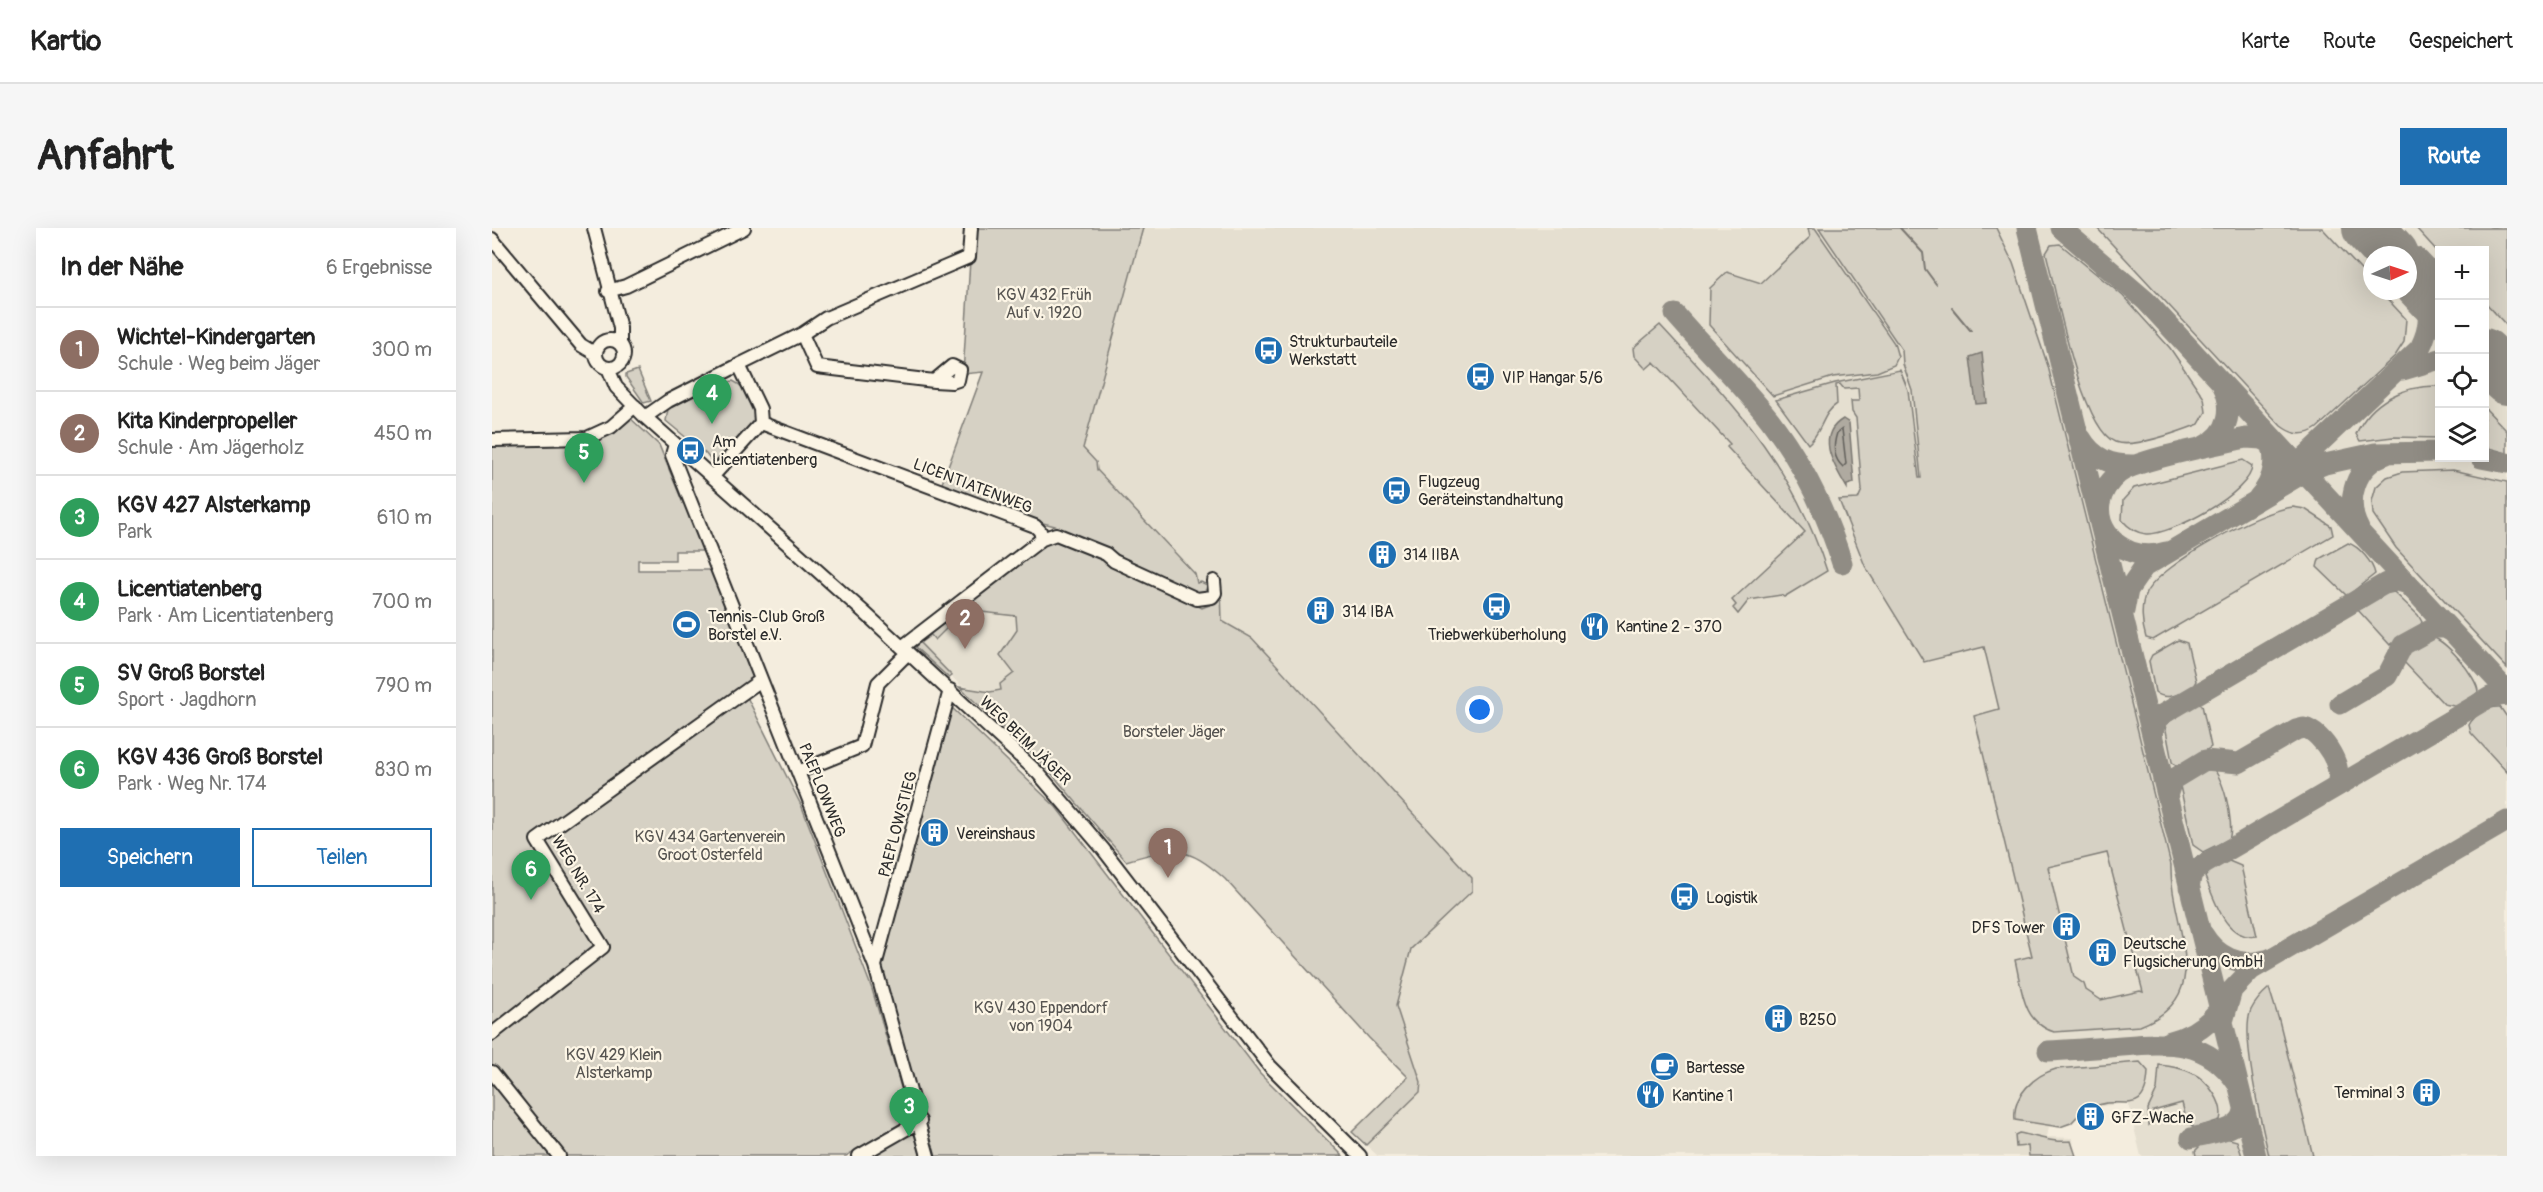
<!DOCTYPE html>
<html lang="de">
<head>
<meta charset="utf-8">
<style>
	:root { --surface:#fff; --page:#f6f6f6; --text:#222; --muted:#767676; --line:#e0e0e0; --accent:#1f6fb2 }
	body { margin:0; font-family:Pangolin,sans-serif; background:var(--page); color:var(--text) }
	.controls { position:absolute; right:18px; top:18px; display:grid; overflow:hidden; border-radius:0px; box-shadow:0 6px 24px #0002 }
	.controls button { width:54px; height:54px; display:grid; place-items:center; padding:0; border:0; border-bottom:2px solid var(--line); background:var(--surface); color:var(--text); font:30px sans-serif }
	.compass { position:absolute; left:1871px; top:18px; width:54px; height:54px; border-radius:50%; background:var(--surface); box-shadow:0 6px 24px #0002; rotate:87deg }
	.you { position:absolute; left:988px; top:482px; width:21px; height:21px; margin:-15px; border:4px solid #fff; border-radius:50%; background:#1a73e8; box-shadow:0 0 0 9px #1a73e833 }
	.badge { display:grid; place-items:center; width:39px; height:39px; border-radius:50%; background:var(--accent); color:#fff; font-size:20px; font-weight:700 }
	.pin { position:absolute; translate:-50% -50px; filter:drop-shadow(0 2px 3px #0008) }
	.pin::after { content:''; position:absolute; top:32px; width:21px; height:18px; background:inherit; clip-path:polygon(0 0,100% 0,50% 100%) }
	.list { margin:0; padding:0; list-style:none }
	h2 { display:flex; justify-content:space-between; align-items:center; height:78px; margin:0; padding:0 24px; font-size:26px }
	h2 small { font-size:20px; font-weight:400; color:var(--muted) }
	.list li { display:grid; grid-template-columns:39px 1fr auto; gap:18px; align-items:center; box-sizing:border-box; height:84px; padding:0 24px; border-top:2px solid var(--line) }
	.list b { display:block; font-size:22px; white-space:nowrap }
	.list p { margin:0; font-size:20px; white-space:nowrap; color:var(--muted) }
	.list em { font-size:20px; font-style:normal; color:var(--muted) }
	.actions { display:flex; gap:12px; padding:18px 24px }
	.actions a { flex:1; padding:14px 0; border:2px solid var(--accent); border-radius:0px; text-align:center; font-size:21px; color:var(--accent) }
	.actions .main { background:var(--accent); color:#fff }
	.icon { flex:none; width:33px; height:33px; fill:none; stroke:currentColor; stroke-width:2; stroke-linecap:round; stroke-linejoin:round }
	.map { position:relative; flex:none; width:2015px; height:928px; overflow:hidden; border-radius:0px }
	header { display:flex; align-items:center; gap:36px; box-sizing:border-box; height:84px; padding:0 30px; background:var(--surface); border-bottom:2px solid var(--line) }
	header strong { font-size:28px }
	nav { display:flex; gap:33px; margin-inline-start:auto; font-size:21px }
	.intro { display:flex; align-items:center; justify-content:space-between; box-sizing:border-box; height:144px; padding:0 36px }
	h1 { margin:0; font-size:42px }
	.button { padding:15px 27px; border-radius:0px; background:var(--accent); color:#fff; font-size:21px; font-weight:700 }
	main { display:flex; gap:36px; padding:0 36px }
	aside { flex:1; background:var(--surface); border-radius:0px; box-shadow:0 6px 24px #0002 }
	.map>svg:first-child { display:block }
</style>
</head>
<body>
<header>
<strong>Kartio</strong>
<nav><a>Karte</a><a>Route</a><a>Gespeichert</a></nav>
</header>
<div class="intro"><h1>Anfahrt</h1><a class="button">Route</a></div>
<main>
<aside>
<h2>In der Nähe<small>6 Ergebnisse</small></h2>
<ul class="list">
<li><span class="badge" style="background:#8d6e63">1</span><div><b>Wichtel-Kindergarten</b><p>Schule · Weg beim Jäger</p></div><em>300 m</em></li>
<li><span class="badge" style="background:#8d6e63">2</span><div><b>Kita Kinderpropeller</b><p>Schule · Am Jägerholz</p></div><em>450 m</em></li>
<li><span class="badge" style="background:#2e9e5b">3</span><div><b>KGV 427 Alsterkamp</b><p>Park</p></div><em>610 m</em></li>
<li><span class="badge" style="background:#2e9e5b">4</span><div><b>Licentiatenberg</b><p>Park · Am Licentiatenberg</p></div><em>700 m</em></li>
<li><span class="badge" style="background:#2e9e5b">5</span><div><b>SV Groß Borstel</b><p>Sport · Jagdhorn</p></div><em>790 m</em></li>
<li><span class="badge" style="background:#2e9e5b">6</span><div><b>KGV 436 Groß Borstel</b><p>Park · Weg Nr. 174</p></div><em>830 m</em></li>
</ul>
<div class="actions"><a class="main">Speichern</a><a>Teilen</a></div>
</aside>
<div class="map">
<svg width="2015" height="928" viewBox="0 0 2015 928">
	<rect width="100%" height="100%" fill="#f4edde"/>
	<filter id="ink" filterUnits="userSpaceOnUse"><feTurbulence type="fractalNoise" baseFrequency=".0167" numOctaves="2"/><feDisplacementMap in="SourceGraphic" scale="12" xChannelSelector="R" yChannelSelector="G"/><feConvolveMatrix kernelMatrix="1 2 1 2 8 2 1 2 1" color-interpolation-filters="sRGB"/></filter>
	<g filter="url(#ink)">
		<!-- built -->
		<path fill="#e5dfd0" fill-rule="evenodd" d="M651 0H2015V928H1649L1636 875 1602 879 1598 875 1579 895 1557 899 1555 909 1581 910 1582 928H886L874 917 928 864 929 854 904 778 919 721 980 664 760 410 730 393 727 354 716 352 705 356 605 242 604 234 591 220ZM1948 22H1992V230H1948ZM1880 27H1916V63H1880Z
			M472 382 525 388 522 445 508 456 510 462 498 464 468 457 428 415 439 407 444 412Z"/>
		<!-- green -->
		<path fill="#d6d1c4" stroke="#807e78" stroke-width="1.5" fill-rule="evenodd" d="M480 0H651L591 220 604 234 605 242 703 346 705 355 709 354 715 357 713 368 708 370 617 322 563 298 531 290 449 258 491 144 471 146Z
			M1316 0H1323L1402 115 1406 129 1402 137 1385 144 1341 149 1281 168 1217 97 1218 60 1235 44 1269 55 1318 9Z
			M1327 0H1504L1521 35 1556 138 1679 637C1677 695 1728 767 1648 798L1562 804C1530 794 1530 761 1523 732L1540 728 1482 488 1507 481 1492 419 1432 434 1373 338 1347 272 1366 271 1370 262 1364 190 1360 184 1359 173H1367L1366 160 1352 161 1348 156 1344 157 1345 176C1330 185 1330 205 1316 216L1284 172 1343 155 1408 142 1416 162 1427 250H1429L1420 162 1411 136 1410 122ZM1615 625 1651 764 1648 763 1609 772 1594 762 1592 756 1582 749 1556 639Z
			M1605 0H1830L1880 54V63H1888L1914 91 1912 114 1903 128 1825 200C1812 209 1801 207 1789 198Z
			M1924 0H2015V98L1993 74 1992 22H1948L1947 25Z
			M1568 16 1631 68 1678 120 1712 170 1714 184 1707 196C1689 203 1640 221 1623 214 1589 200 1564 63 1554 25L1559 17Z
			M1168 97C1243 178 1300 235 1335 343L1292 369 1289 367 1257 372 1246 386 1241 380 1244 377 1240 372 1313 304 1235 219 1238 216 1162 134 1154 141 1142 128 1141 120Z
			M146 142 159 173 152 175 134 149V146Z
			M241 153C256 160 263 177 264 193L223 238 214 226 174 193 176 181 225 156Z
			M1947 158V210L1901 209 1868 213 1864 206C1879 173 1912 157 1947 158Z
			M1992 179 2015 203V225L1993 219Z
			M136 188 167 217 191 275 195 276 215 323H183V332H146V342H219L263 451 41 610 106 718 0 801V215L95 213Z
			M1751 232 1760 238C1760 264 1678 308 1654 306 1644 305 1636 299 1630 292L1631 272 1642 260Z
			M1961 242 2015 254V440L1904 320 1881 286 1880 273 1884 259 1895 249 1910 244Z
			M1801 279 1813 281 1839 298 1841 307 1661 412 1654 410C1650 397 1648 378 1654 365 1669 336 1769 282 1801 279Z
			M561 307 607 326 710 380 723 375 727 360H729L730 393 760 410 980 650V663L919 721 904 778 929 854 928 864 874 917 860 904 916 849 877 810 733 651C695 617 681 619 634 633L554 539 467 459 498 464 509 462 508 456 522 445 508 427 525 402 524 388 472 382 460 395 456 389Z
			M1856 315C1867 318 1881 335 1883 346L1855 368 1825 339 1827 331Z
			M1902 364 1926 387 1930 394 1927 400 1898 417 1865 381 1892 366Z
			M450 393 455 400 443 412 439 407 428 415 460 448 457 450 423 419Z
			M1938 409C1952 409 1986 450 1986 464L1967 479 1952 476 1911 433V426Z
			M1686 412 1695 415 1704 453 1700 460C1688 465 1675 474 1663 464L1657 433 1660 427Z
			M254 467 310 579 380 761 418 890 354 928H72L0 839V813L117 722 51 613Z
			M1703 475 1710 477 1719 519 1692 537 1684 538 1680 534 1673 497Z
			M457 477 564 579 768 845 851 928H440L432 887 388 739Z
			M2008 479 2015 489V544L1979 505 1977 497C1982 487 1997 478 2008 479Z
			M1717 538C1731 542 1743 598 1737 611L1711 624 1701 617 1688 558 1692 553Z
			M1737 633 1749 638 1765 708C1733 713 1723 672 1713 649L1720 641Z
			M1777 760 1787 792 1821 928H1777C1770 899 1748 807 1759 782 1763 774 1770 766 1777 760Z
			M1648 834 1656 843C1654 894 1626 865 1602 879L1598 875 1579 895 1568 899 1523 892C1520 867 1543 847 1564 841Z
			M1667 837C1678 838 1690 840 1700 845 1715 852 1733 875 1728 892L1703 900 1695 894 1690 875 1661 883 1663 891 1657 897 1656 881 1665 862Z
			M0 844 67 928H0Z
			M422 901 431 928H377Z
			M1527 905C1545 908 1560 915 1579 913L1584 928H1537L1536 918 1524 919 1523 907Z
			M1734 910 1745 913 1750 928H1704L1703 923 1710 916Z"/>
		<!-- water -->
		<path fill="#afaaa0" stroke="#7a7771" stroke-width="1.5" d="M1490 125 1495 175 1484 176 1478 129Z
			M1351 191 1357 195 1362 255 1355 257V260C1343 239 1322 208 1351 191Z"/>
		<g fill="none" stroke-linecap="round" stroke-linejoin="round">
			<!-- shore -->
			<path stroke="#605e5a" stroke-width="1.5" d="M1350 201 1354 236 1351 239C1341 230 1341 217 1345 205Z"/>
			<!-- stream -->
			<path stroke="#7a7771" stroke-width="2" d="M1408 0 1431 25 1433 41 1444 56
				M1460 80 1479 103"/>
			<!-- taxiway -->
			<path stroke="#908c84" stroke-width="21" d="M1535 0 1764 928
				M1569 0 1654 73 2015 463
				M1183 86C1214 122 1249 155 1278 192 1311 236 1334 283 1350 335
				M1992 138 2015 151
				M1911 142 1948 131
				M1589 210C1601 231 1620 238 1644 237
				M1712 218C1738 206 1742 179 1730 156
				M1989 230 2015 235
				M1796 245 1928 120C1940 97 1939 76 1926 54
				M1766 270C1784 251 1786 227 1775 205
				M1867 301C1852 273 1863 236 1895 226
				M1674 324C1624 340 1582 283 1626 246 1644 231 1728 216 1754 210L1770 211 1787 219
				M1632 383 1636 362 1652 339 1813 244 1833 236 1883 225 1948 224
				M1848 476 1895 448 1911 417 1942 400H1953L1960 404
				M1660 506 1666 489 1894 355 1906 353 1917 356
				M1675 568 1680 552 1713 532 1747 535 1804 502 1812 500C1830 503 1857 545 1842 560
				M1697 659 1700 645 1709 638 1998 469 2015 467
				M1711 706C1724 728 1748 740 1773 732
				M1732 790 1740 762 1759 742 2015 593
				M1676 814C1699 808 1720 795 1732 774
				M1556 823C1580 822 1605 820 1630 818 1677 814 1715 811 1745 855
				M1699 910C1717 905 1750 904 1752 882"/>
			<!-- runway -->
			<path stroke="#908c84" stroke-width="52" d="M1876 0 1901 27
				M1916 43 1948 77
				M1992 126 2015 151"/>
			<defs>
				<path id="minor" d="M102 0 128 100V115
					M0 11 89 117 104 126
					M116 63 134 58 252 0
					M310 106 325 139 442 153
					M104 126a14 14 0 1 1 28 0a14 14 0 1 1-28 0Z
					M247 137 310 106 334 90 477 29 479 0
					M460 138 468 142 466 152 460 154 442 153Z
					M116 140 124 159 153 189 373 385 546 545 611 621 778 838 868 928
					M153 189 176 173 247 137 268 181 269 195 220 249
					M269 195 543 298 548 303 550 311
					M0 212 95 210 119 199 143 178
					M183 216 180 227 383 738 436 928
					M410 419 550 311 564 306 614 326 622 333 705 371 720 369 723 365 722 353
					M306 544 370 518 386 455 416 425
					M383 738 458 462
					M0 806 111 719 45 612 269 452
					M0 844 67 928
					M367 928 428 893"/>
			</defs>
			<!-- minor casing -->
			<use href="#minor" stroke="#2b2b2b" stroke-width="16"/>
			<!-- minor -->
			<use href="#minor" stroke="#fcf5e5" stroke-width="12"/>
		</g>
	</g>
	<!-- icons -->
	<defs>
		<symbol id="bus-disc" viewBox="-11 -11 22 22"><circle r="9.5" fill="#1f6fb2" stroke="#fcf5e5"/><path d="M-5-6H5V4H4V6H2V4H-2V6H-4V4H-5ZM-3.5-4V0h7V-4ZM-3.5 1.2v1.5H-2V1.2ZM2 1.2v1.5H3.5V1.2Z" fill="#fff"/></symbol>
		<symbol id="building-disc" viewBox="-11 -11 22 22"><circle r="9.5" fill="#1f6fb2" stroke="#fcf5e5"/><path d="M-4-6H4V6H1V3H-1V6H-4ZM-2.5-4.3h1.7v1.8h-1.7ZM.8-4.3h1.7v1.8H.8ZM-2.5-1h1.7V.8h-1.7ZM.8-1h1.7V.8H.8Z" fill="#fff"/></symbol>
		<symbol id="stadium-disc" viewBox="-11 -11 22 22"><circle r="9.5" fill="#1f6fb2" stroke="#fcf5e5"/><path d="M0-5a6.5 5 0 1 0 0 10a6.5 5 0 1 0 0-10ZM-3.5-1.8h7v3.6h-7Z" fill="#fff"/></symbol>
		<symbol id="restaurant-disc" viewBox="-11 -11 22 22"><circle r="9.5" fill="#1f6fb2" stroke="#fcf5e5"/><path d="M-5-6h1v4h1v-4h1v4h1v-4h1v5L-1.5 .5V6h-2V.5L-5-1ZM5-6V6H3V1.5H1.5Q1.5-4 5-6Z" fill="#fff"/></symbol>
		<symbol id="cafe-disc" viewBox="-11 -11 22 22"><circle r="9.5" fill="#1f6fb2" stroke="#fcf5e5"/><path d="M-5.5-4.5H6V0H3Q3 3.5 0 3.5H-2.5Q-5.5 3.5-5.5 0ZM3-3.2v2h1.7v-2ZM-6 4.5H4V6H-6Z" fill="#fff"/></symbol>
	</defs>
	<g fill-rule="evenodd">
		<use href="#bus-disc" x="760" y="106" width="33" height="33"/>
		<use href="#bus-disc" x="972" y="132" width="33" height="33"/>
		<use href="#bus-disc" x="182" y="206" width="33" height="33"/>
		<use href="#bus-disc" x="888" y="246" width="33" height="33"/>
		<use href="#building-disc" x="874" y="310" width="33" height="33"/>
		<use href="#bus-disc" x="988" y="362" width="33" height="33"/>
		<use href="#building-disc" x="812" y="366" width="33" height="33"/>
		<use href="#stadium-disc" x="178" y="380" width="33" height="33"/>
		<use href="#restaurant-disc" x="1086" y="382" width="33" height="33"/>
		<use href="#building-disc" x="426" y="588" width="33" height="33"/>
		<use href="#bus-disc" x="1176" y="652" width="33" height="33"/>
		<use href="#building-disc" x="1558" y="682" width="33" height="33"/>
		<use href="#building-disc" x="1594" y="708" width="33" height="33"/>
		<use href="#building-disc" x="1270" y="774" width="33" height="33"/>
		<use href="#cafe-disc" x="1156" y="822" width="33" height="33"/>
		<use href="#building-disc" x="1918" y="848" width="33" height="33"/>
		<use href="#restaurant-disc" x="1142" y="850" width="33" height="33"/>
		<use href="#building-disc" x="1582" y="872" width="33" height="33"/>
	</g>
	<g text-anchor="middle" stroke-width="4.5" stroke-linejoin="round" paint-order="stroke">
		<!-- park labels -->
		<g font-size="16" fill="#565451" stroke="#fcf5e5">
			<text x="552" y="72">KGV 432 Früh<tspan x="552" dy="18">Auf v. 1920</tspan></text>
			<text x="682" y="509">Borsteler Jäger</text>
			<text x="218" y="614">KGV 434 Gartenverein<tspan x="218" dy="18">Groot Osterfeld</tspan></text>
			<text x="549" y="785">KGV 430 Eppendorf<tspan x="549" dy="18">von 1904</tspan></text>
			<text x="122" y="832">KGV 429 Klein<tspan x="122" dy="18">Alsterkamp</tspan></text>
		</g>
		<!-- poi labels -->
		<g font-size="16" fill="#2b2b2b" stroke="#fcf5e5" text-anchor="start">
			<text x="797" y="119">Strukturbauteile<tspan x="797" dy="18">Werkstatt</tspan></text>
			<text x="1010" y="155">VIP Hangar 5/6</text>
			<text x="220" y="219">Am<tspan x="220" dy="18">Licentiatenberg</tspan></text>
			<text x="926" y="259">Flugzeug<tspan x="926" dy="18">Geräteinstandhaltung</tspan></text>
			<text x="911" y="332">314 IIBA</text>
			<text x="850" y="389">314 IBA</text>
			<text x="216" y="394">Tennis-Club Groß<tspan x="216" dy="18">Borstel e.V.</tspan></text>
			<text x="1124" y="404">Kantine 2 - 370</text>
			<text x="1005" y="412" text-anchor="middle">Triebwerküberholung</text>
			<text x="464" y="611">Vereinshaus</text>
			<text x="1214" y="675">Logistik</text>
			<text x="1553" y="705" text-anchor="end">DFS Tower</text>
			<text x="1631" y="721">Deutsche<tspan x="1631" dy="18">Flugsicherung GmbH</tspan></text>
			<text x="1307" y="797">B250</text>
			<text x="1194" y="845">Bartesse</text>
			<text x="1913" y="870" text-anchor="end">Terminal 3</text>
			<text x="1180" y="873">Kantine 1</text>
			<text x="1619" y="895">GFZ-Wache</text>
		</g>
		<!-- street labels -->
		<g font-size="16" fill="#2b2b2b" stroke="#fcf5e5">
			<text transform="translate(481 257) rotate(21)" y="6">LICENTIATENWEG</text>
			<text transform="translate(534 512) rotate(44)" y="6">WEG BEIM JÄGER</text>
			<text transform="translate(331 562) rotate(68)" y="6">PAEPLOWWEG</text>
			<text transform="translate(405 596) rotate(-75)" y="6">PAEPLOWSTIEG</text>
			<text transform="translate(87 646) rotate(59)" y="6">WEG NR. 174</text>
		</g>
	</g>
</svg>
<div class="controls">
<button>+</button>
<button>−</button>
<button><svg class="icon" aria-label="locate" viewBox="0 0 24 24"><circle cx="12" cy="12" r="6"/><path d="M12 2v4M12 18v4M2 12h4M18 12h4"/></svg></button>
<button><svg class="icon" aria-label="layers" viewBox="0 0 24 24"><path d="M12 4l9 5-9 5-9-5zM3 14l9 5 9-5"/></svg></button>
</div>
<svg class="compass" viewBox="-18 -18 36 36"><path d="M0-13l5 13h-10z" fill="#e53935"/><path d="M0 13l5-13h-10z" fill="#767676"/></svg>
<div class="you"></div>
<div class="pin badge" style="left:676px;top:650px;background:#8d6e63">1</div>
<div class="pin badge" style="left:473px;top:421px;background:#8d6e63">2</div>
<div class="pin badge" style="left:417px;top:909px;background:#2e9e5b">3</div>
<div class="pin badge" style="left:220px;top:196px;background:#2e9e5b">4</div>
<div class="pin badge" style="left:92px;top:255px;background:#2e9e5b">5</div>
<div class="pin badge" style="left:39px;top:672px;background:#2e9e5b">6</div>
</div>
</main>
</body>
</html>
